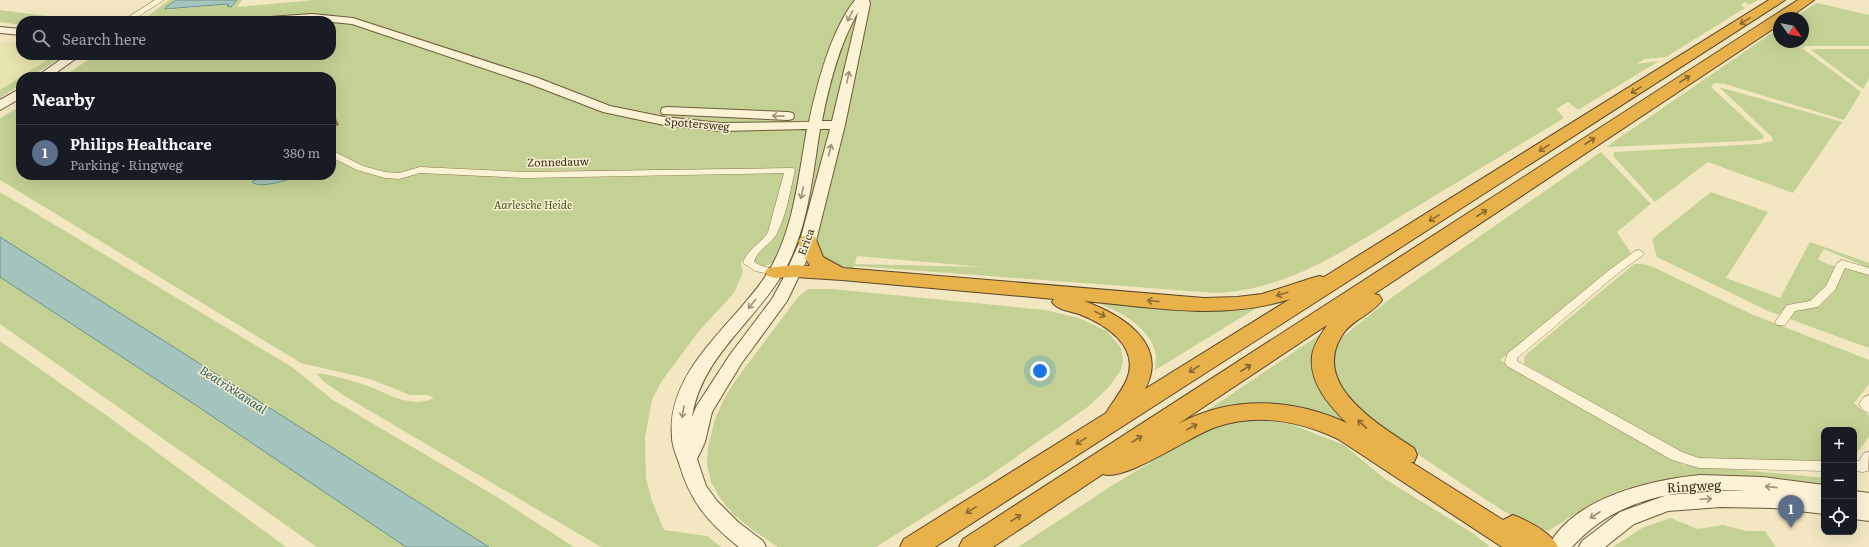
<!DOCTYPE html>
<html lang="en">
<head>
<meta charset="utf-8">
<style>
	:root { --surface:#171b24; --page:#242831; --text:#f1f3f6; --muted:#9ea1a6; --line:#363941; --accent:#db2777 }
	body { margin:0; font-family:Literata,serif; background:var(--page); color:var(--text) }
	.controls { position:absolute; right:12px; bottom:12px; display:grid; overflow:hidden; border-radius:8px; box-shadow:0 4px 16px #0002 }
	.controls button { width:36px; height:36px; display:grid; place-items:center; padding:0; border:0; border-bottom:1px solid var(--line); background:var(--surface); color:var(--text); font:20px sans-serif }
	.compass { position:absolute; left:1773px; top:12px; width:36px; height:36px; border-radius:50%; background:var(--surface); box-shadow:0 4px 16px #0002; rotate:123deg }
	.you { position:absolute; left:1040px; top:371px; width:14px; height:14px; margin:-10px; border:3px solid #fff; border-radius:50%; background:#1a73e8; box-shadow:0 0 0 6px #1a73e833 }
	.badge { display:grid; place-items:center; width:26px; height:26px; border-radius:50%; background:var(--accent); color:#fff; font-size:13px; font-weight:700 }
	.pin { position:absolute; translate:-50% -33px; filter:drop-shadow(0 1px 2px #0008) }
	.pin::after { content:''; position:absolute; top:21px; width:14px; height:12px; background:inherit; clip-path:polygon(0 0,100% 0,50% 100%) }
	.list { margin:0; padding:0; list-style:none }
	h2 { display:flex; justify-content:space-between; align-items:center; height:52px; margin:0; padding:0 16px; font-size:17px }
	h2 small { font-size:13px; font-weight:400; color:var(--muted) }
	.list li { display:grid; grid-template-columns:26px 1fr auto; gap:12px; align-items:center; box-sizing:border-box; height:56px; padding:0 16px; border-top:1px solid var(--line) }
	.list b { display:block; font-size:15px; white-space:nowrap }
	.list p { margin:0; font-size:13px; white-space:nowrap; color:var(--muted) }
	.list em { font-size:13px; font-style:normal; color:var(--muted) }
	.icon { flex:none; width:22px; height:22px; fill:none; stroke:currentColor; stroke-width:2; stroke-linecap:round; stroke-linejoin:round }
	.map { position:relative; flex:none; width:1869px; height:547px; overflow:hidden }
	.search { position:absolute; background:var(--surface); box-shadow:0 4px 16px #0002; left:16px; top:16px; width:320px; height:44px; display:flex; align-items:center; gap:10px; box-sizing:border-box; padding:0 14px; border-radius:16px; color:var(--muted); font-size:15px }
	.panel { position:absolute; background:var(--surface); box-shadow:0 4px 16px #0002; left:16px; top:72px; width:320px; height:108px; border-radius:16px }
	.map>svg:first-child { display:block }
</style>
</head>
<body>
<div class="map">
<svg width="1869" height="547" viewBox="0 0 1869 547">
	<rect width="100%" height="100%" fill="#f2e7c1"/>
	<!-- farmland -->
	<path fill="#e8e4ae" d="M0 41 21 43V55H55L0 90Z"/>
	<!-- green -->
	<path fill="#c4d194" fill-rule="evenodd" d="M169 0H176L167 6V10L227 4 232 7 237 0H242L237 7 314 0H1758L1749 5 1745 2 1741 5 1745 8 1666 57 1645 59 1636 64 1659 61 1578 110 1568 102 1556 109 1564 118C1513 149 1462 179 1411 210 1349 247 1290 290 1216 293L882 268 854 266 853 269 832 264 819 253 779 250 774 262 763 267C753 263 753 258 753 248L741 263 743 272 734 293 699 331 661 382 652 400 645 437 646 478 652 501 664 530 707 536 721 547H601L343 395 324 382 316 373C332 375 347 379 362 384 385 391 409 410 434 398L428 395H410L370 379 301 363 0 180V118L21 106V175H331V77H63L95 55H331V21H141ZM857 256 984 267 855 264Z
		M1817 3 1869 15V46H1807L1802 48 1861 92 1844 120 1725 84 1714 83 1711 87 1764 136 1763 139 1748 141 1606 147 1779 28V42H1803V18H1793Z
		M0 10 78 20 89 21H21V25L0 22Z
		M1816 49H1869V78L1863 89 1811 50Z
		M55 55H64L31 77H21V84L0 98V90Z
		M1719 87 1842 122 1793 193 1708 162 1655 202 1615 158 1613 154 1614 152 1758 144 1773 141 1772 137Z
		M1601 152 1651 204 1617 232 1631 253 1500 360 1684 465 1797 475 1824 478V492L1692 477C1671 479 1651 481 1631 487 1601 496 1574 515 1548 531L1524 524 1479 495 1395 439 1349 402 1335 375 1333 363 1335 349 1341 338 1391 298Z
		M0 192 292 367 333 400 497 497 574 547H489L0 237Z
		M1711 192 1768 212 1726 278 1780 298 1810 242 1869 263V268L1824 249 1818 259C1829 267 1855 270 1869 275V348L1768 311 1657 257 1652 239Z
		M1634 264H1643L1653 267 1751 314 1869 360V384L1854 403 1869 416V437L1854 456V430H1824V463L1706 460 1693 457 1679 451 1524 364V357L1530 351Z
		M0 277 200 408 406 547H317L0 324Z
		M808 289H832L1045 310 1079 318 1092 324 1108 332 1121 348 1123 361 1121 370 1109 387 1089 406 989 476 876 547H778L754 531 733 514 720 498 711 482 707 465 708 447 715 419 725 397 735 381 798 297Z
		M1090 300 1211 311 1260 306 1155 370C1155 364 1157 357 1155 351 1147 323 1114 309 1090 300Z
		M1328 329 1318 356 1380 441 1490 513 1317 416 1190 422Z
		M0 341 110 418 286 547H0Z
		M1261 419 1293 425 1344 445 1385 479 1474 534 1490 547H1018L1113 485 1191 438 1234 421Z
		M1670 518 1698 529 1723 525 1746 531H1765L1776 547H1613L1642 528Z"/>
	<!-- water -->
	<path fill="#a4c4bd" stroke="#6a938c" d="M176 0H237L231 7 227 6 229 5 227 4 165 9 167 6Z
		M263 175H303C292 178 261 190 252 182Z
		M0 237 489 547H406L200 408 0 277Z"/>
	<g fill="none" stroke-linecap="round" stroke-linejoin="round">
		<defs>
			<path id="street" d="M155 0H164L131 21H122Z
				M331 150 363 166 385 172 399 173 420 167 525 172 793 168 795 170C790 191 787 214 777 233 772 244 757 250 754 262L762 266 779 270 780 272 775 275 755 271 743 263C747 249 761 244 768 232L784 173 525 178 420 173 399 179 385 178 357 170 331 157Z
				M1639 250 1644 253 1643 255 1616 275 1517 358V361L1682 452 1699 458 1824 461V471L1699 468 1672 460 1507 366 1505 363 1507 354 1608 271 1635 251Z
				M1842 260 1869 268V275L1845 268 1835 290 1818 307 1795 311 1785 325H1777L1775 322 1787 305 1810 301 1826 286 1837 263Z
				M1869 395V413L1864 411 1859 404 1864 397Z
				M1869 452 1868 471 1863 472 1854 471V461H1859L1864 453Z"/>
			<path id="secondary" d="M855 0H869L870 4 845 125 816 241 787 301 741 364 712 412 705 442 697 459 706 486 717 501 738 522 763 541 766 547H739C708 523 690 501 679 463 676 454 672 446 672 437 666 370 735 324 767 274 794 231 798 178 807 129L721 131 664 125 603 112 530 84 352 24 312 20 250 21 255 18 312 14 353 18 538 78 610 106 664 117 721 123 809 122C817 84 831 30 855 0ZM858 12 832 121H822C829 85 839 45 858 12ZM820 129H830L800 241 784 277 772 299 729 356 696 407 692 417C701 358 753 323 782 275 808 231 812 179 820 129Z
				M0 27 21 29V35L0 33Z
				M67 55H81L50 77H36Z
				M21 88V98L0 110V100Z
				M667 107 788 112 793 113 794 116 793 119 788 120 662 114 661 111 662 108Z
				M1700 475 1763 477 1824 485V514L1773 508 1721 507 1668 511 1634 524 1605 547H1579L1582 541 1620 512 1667 495 1721 491H1748C1683 487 1618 496 1572 547H1548C1573 497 1651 480 1700 475Z
				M1854 491 1869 493V521L1854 519Z"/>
			<path id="highway" d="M1769 0H1785L935 547H900L904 539 1106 413C1113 401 1122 391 1127 379 1140 346 1105 324 1079 314 1070 311 1057 310 1052 302L1054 299 842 280 795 277 775 278 768 276 765 272 768 268 795 265 810 266 802 253 798 241 801 237 808 235 815 237 823 257 843 268 1204 298 1237 297 1262 294 1312 278 1319 276 1324 277ZM1290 299 1145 389C1170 343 1120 314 1084 301 1152 307 1223 321 1290 299Z
				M1798 0H1814L1789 18H1779V25L1374 294 1379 295 1382 300C1373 314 1353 319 1343 334 1309 384 1379 425 1414 448L1417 455 1414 462H1411L1503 520 1513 515C1528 521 1551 532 1558 547H1502L1338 439C1300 421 1257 413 1216 427 1191 435 1126 482 1103 474L993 547H959L963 539ZM1327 325C1322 333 1313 345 1312 356 1309 383 1329 405 1347 423 1293 398 1231 395 1178 424Z"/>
		</defs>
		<!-- street casing -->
		<use href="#street" stroke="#8d7857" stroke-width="1"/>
		<!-- secondary casing -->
		<use href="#secondary" stroke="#6f593a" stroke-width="2"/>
		<!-- highway casing -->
		<use href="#highway" stroke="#5a452b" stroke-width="2"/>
		<!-- street -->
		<use href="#street" fill="#fcf3d5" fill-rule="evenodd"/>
		<!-- secondary -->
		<use href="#secondary" fill="#fcf3d5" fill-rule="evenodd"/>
		<!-- highway -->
		<use href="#highway" fill="#e8b14a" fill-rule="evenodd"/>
	</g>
	<!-- shaded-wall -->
	<path fill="#947351" d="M334 114 339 125 331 128V115Z"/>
	<!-- building -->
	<path fill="#d3a474" stroke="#947351" d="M331 112 334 114 331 115Z"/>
	<!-- one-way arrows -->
	<defs><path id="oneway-shaft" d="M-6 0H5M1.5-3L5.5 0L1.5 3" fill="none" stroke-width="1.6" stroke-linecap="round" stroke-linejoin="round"/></defs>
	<g stroke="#9c9078">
		<use href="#oneway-shaft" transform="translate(850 16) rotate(117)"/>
		<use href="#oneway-shaft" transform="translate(848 77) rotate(-78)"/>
		<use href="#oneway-shaft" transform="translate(778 116) rotate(-179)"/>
		<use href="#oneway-shaft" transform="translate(830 150) rotate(-76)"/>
		<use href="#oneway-shaft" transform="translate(802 193) rotate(102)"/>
		<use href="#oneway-shaft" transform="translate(752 304) rotate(129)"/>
		<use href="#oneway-shaft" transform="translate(683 412) rotate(99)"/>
		<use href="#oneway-shaft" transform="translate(1771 487) rotate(-174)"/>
		<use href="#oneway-shaft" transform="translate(1706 499) rotate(-3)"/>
		<use href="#oneway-shaft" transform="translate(1595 515) rotate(147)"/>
	</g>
	<g stroke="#896931">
		<use href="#oneway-shaft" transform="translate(1745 21) rotate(148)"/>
		<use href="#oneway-shaft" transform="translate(1685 79) rotate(-33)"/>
		<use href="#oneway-shaft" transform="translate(1636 90) rotate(148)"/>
		<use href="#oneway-shaft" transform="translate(1590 141) rotate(-33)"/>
		<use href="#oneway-shaft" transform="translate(1544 148) rotate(148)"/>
		<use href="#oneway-shaft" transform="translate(1482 213) rotate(-33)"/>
		<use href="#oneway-shaft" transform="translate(1434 218) rotate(148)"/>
		<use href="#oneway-shaft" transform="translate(1282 294) rotate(162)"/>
		<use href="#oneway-shaft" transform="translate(1153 301) rotate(-175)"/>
		<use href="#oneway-shaft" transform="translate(1100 314) rotate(26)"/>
		<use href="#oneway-shaft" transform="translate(1246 368) rotate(-33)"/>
		<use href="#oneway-shaft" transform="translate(1194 369) rotate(148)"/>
		<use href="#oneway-shaft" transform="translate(1362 424) rotate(-137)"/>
		<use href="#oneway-shaft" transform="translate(1192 427) rotate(-28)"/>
		<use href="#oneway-shaft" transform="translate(1137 439) rotate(-33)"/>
		<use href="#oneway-shaft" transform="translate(1081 441) rotate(148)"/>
		<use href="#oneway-shaft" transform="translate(971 510) rotate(148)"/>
		<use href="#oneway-shaft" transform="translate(1016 518) rotate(-33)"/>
	</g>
	<g text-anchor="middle" stroke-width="3" stroke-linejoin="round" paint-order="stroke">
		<!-- street labels -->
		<g font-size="11" fill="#3b2e1c" stroke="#f8f1d1">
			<text transform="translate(697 124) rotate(5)" y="4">Spottersweg</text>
			<text transform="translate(558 162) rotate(-1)" y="4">Zonnedauw</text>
			<text transform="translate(806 242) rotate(-70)" y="4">Erica</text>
		</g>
		<!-- park labels -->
		<g font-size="11" font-style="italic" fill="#465921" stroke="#f8f1d1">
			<text x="533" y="209">Aarlesche Heide</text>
		</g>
		<!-- water labels -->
		<g font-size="12" font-style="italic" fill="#2a5b5c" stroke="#f8f1d1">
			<text transform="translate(233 390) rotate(33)" y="4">Beatrixkanaal</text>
		</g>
		<!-- near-street labels -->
		<g font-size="13" fill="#3b2e1c" stroke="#f8f1d1">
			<text transform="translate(1694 486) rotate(-3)" y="5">Ringweg</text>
		</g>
	</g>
</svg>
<div class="controls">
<button>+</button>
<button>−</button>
<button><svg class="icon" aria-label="locate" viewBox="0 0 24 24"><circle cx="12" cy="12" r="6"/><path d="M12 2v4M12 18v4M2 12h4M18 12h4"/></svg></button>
</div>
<svg class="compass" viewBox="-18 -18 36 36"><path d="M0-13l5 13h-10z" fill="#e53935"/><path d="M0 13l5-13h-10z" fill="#9ea1a6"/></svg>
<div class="you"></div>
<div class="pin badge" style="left:1791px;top:528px;background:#5c6f8a">1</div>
<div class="search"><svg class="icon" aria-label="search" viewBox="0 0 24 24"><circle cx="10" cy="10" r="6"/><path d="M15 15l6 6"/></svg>Search here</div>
<section class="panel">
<h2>Nearby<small></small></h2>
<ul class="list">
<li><span class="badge" style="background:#5c6f8a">1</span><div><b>Philips Healthcare</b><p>Parking · Ringweg</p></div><em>380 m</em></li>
</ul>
</section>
</div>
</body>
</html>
